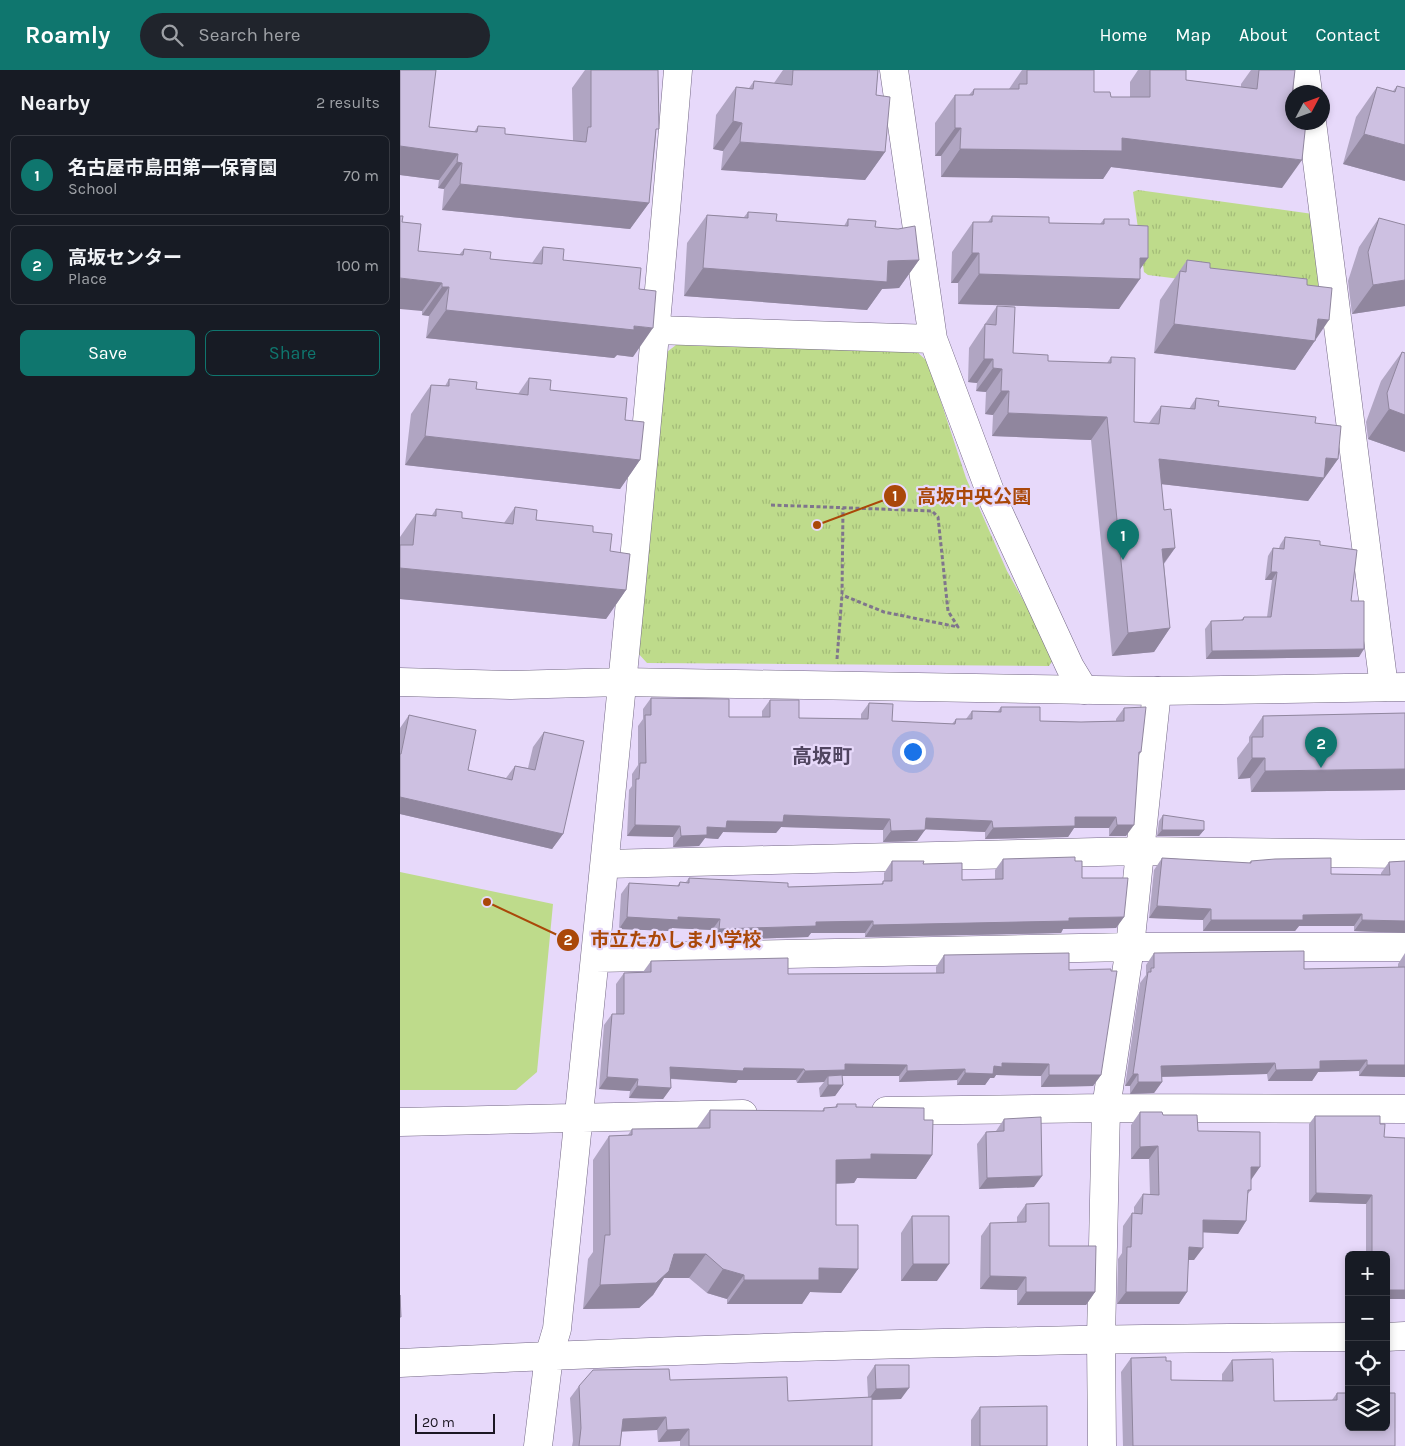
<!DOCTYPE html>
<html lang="en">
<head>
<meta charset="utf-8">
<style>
	:root { --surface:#171b24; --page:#20242c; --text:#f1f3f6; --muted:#9ea1a6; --line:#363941; --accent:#0f766e }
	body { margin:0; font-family:Karla,"Noto Sans JP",sans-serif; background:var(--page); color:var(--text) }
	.controls { position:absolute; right:15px; bottom:15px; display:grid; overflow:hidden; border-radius:8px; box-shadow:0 2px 8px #0003 }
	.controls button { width:45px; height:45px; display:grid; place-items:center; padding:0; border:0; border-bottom:1px solid var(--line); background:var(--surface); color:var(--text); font:25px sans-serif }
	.compass { position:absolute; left:885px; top:15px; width:45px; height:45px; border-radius:50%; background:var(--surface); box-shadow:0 2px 8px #0003; rotate:49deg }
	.scale { position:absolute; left:15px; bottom:12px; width:80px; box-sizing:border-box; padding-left:5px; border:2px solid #1c1723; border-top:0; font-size:14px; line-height:18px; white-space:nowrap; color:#1c1723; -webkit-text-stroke:4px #e7d9fa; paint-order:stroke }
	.you { position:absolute; left:512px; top:681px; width:18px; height:18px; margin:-12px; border:4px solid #fff; border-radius:50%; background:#1a73e8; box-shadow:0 0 0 8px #1a73e833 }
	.badge { display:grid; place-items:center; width:32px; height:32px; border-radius:50%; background:var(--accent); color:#fff; font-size:16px; font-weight:700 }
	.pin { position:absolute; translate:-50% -41px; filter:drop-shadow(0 1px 2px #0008) }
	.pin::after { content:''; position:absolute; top:26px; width:18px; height:15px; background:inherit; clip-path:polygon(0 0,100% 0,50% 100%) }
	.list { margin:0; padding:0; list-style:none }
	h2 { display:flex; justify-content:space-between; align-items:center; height:65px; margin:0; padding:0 20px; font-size:21px }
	h2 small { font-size:16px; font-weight:400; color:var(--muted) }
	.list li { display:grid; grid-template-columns:32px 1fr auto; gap:15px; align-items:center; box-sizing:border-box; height:80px; margin:0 10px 10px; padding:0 10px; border:1px solid var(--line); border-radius:8px }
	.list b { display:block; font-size:19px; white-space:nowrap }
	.list p { margin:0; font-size:16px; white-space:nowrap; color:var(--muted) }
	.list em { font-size:16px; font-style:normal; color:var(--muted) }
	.actions { display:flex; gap:10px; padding:15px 20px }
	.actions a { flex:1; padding:11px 0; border:1px solid var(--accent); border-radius:8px; text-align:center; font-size:18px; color:var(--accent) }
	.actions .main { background:var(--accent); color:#fff }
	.icon { flex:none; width:28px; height:28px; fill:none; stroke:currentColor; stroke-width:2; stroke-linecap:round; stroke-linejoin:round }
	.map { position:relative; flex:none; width:1005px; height:1376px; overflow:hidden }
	header { display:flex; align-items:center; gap:30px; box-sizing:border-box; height:70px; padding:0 25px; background:var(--accent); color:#fff }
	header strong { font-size:24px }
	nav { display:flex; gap:28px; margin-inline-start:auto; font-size:18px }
	.search { width:350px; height:45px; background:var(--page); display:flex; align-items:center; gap:12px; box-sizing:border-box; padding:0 18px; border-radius:28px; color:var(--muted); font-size:19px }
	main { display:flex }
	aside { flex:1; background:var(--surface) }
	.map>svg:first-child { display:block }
</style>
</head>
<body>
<header>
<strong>Roamly</strong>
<div class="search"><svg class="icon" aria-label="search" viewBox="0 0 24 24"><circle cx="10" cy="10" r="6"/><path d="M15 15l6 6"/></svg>Search here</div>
<nav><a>Home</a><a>Map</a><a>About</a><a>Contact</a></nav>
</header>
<main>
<aside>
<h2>Nearby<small>2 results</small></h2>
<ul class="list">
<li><span class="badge">1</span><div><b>名古屋市島田第一保育園</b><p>School</p></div><em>70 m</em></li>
<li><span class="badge">2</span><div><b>高坂センター</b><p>Place</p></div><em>100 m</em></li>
</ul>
<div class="actions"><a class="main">Save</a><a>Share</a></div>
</aside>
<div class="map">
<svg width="1005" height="1376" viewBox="0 0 1005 1376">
	<defs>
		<pattern id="grass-tufts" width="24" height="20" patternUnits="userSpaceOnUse" patternTransform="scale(1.25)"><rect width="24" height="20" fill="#bedb8b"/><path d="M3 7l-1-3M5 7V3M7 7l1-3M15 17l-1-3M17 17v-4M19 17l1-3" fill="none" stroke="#a3bb78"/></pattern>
	</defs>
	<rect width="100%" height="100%" fill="#e7d9fa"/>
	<!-- grass -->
	<path fill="url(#grass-tufts)" d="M738 120 913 144 921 219 828 215 748 205 744 202 733 122Z
		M276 275 515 280 528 292 566 408 607 501 655 587 649 596 247 593 237 582 263 285Z"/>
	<!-- pitch -->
	<path fill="#bedb8b" d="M0 802 153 834 137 1002 116 1020H0Z"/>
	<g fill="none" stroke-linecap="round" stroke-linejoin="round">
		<defs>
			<path id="street" d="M494 0 533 269 594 432 670 597 684 620
				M905 0 908 22
				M912 52 984 617
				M256 260 533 269
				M0 612 111 615 221 612
				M205 794 738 781 1005 784
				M196 888 730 877H1005
				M486 1041 706 1038 1005 1039
				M0 1052 343 1044
				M149 1286 157 1259C200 840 243 420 278 0
				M702 1376 701 1269 706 1038 730 877 757 621"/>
			<path id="secondary" d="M221 612 757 621 1005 617
				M986 1267 1005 1266
				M0 1293C316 1277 632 1269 949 1267
				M138 1376 149 1286"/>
		</defs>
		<!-- street casing -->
		<use href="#street" stroke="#736784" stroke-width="29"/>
		<!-- secondary casing -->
		<use href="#secondary" stroke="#736784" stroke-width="29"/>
		<!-- path -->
		<path stroke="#7f758c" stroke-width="3" stroke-dasharray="4 2.5" stroke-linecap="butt" d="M371 435 532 441 538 447 548 541 558 557 484 542 442 525
			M437 589 442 525 443 438"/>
		<!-- street -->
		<use href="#street" stroke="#fff" stroke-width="28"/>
		<!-- secondary -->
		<use href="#secondary" stroke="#fff" stroke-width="28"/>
	</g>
	<!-- wall -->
	<path fill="#b0a5c2" d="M0 0 29 57 74 62 78 56 105 64 173 71 172 18 185 0H258L256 64 249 133 230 159 42 140 44 119 38 118 39 110 0 105Z
		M383 0H478L476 25 485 82 465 110 321 100 323 81 313 79 316 45 336 17 349 18 354 11 374 13Z
		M622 0H694V22L711 27H730V12L738 0H786V10L841 17V14L851 0H895L882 118 711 97 703 109 541 107V86H535V53L555 25H569L574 19H609Z
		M997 16 1005 18V111L943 94 956 47 977 17 993 21Z
		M348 142 376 151 444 156 448 149 475 157 519 190 499 218 482 219 467 240 284 226 287 173 307 145 344 147Z
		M592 146 649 153 700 154 704 149 729 155 748 188 740 199 719 239 558 234V213H551L552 182 573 152H588Z
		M979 148 1005 236 952 244 948 211 959 177Z
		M2 152 18 181 59 185 64 179 90 189 132 193 143 177 163 190 233 287 217 285 214 288 26 268 29 246 22 245V241Z
		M787 190 810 198 907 215 916 269 895 300 754 283 760 230Z
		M597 236 613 283 648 291 707 293 711 287 734 352 749 353 761 336 789 339 796 328 818 336 915 353 938 389 908 431 761 414 764 440 775 478 764 494 770 558 754 582 712 586 691 370 592 366 593 345 585 344 586 322 576 321 577 313 568 312 569 278Z
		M1002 282 1005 283V382L968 369 966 352 981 311Z
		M129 308 150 320 225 350 240 390 220 419 5 395 11 344 31 315 45 316 49 309 76 319 118 324Z
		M115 437 136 450 193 462 210 481 226 520 206 549 0 529V467L16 444 32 445 36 439 62 448 104 453Z
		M885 467 920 475 951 531 959 587 806 589 805 559 811 551 841 550 844 547H867L872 510H865L868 486 873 478H879L880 475Z
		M251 628 329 647H362V641L370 630 399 648 461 649V644L469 633 492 651 552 654 556 649H566L572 641H598L601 637 640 651 681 652 716 651V649L724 638 741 682 739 685 726 766H709V758H674L668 767 585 769V762L525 759 517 771 483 772V760L381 757 376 763 323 762 318 769 305 768 299 776 273 777V767L227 766 229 720 232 716V704L238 695V656L243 649V639Z
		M1005 643V720L851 722 850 708 838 709 837 688 849 672V667L863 646Z
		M9 645 68 700 106 708 115 696 128 698 133 677 144 662 163 764 152 779 0 744V658Z
		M763 745 804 760 799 766H757L759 751Z
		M762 788 849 793 851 791 931 804 981 805V803L989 792 1005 791V863L954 861V856H899L895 861H803V850L749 848 754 800Z
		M603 789 675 791 682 808 724 847 716 858 663 859 661 863 465 867V863H411L408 867 311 870 312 860 272 858 270 861 219 859 221 824 229 813 277 816 280 812H286L289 808 388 817 481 814 484 811V803L492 791 523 794 562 810 595 809V800Z
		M754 883 904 899 998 897V894L1005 883V1007L959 1006V1001L918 1002 912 1011H868L867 1004 761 1007 762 1012 754 1023 730 1024V1016H725L740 913 746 905V895Z
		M544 885 669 900 701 1005 693 1016 641 1017V1006L596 1005 594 1008H590L585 1015H557V1010L499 1012V1006H442L443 1015 435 1026 420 1027 419 1018 424 1012 397 1013 396 1010H338L336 1013 270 1009 271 1018 263 1029 229 1028 230 1021 199 1019 204 955 212 944H216V914L224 903 243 902 251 891 388 904 536 903V897Z
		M437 1034 524 1050 532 1085 516 1109 457 1108 454 1113 436 1114V1155L458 1199 441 1223 410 1222 402 1234H327V1229L307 1223 289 1208H264L253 1225 239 1238 183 1239 188 1189 193 1182V1090L209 1066 228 1065 232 1059 297 1058 310 1040 422 1041 424 1038 435 1037Z
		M740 1042 763 1045 798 1061 851 1110V1120L847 1125 846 1151 838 1164 803 1162 794 1190H788L787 1222 779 1234H717L718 1189 722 1183 723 1156 732 1143H734V1137L743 1124 750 1125 749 1089H731V1055Z
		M915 1046 980 1054 984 1067 1005 1068V1229H986V1185H966V1134L909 1132V1054Z
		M604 1049 634 1117 579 1119 577 1074 586 1062 596 1061Z
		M626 1134 649 1176 695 1222 686 1235H617V1220L580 1219 581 1166 590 1153H617V1147Z
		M512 1146 537 1211H501V1163Z
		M731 1288 766 1291 771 1310 822 1311V1304L832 1290 874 1331 932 1330 937 1323 995 1376H723L721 1302Z
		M475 1295 501 1329 472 1330V1376H280V1371L258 1372 257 1360 222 1361 220 1376H172L173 1371 170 1328 179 1316 270 1310 388 1331 468 1327 467 1307Z
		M580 1337 647 1376H571V1350Z"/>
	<!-- shaded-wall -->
	<path fill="#90869e" d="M333 51 342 53 323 81 313 79Z
		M555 58H561L541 86H535Z
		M964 64 1005 75V111L943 94Z
		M722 68 902 90 882 118 711 97 703 109 541 107 560 79Z
		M340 72 485 82 465 110 321 100Z
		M0 76 58 84 39 110 0 105Z
		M57 92 62 93 44 119 38 118Z
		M60 114 249 133 230 159 42 140Z
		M572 183H579L558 213H551Z
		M740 188H748L733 209H740L719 239 558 234 579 204Z
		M519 190 499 218 482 219 467 240 284 226 303 198Z
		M0 208 42 213 22 241 0 239Z
		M1005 210V236L952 244 973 215Z
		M42 217H49L29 246 22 245Z
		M46 240 234 256 253 258 233 287 217 285 214 288 26 268Z
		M918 249 929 250 895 300 754 283 774 254Z
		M584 289H593L577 313 568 312Z
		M593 298 602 299 586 322 576 321Z
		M601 321H609L593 345 585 344Z
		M989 339 1005 345V382L968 369Z
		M608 343 707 347 691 370 592 366Z
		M25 366 240 390 220 419 5 395Z
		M926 388 938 389 908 431 743 412 759 389Z
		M775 478 758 501 762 479Z
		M0 498 226 520 206 549 0 529Z
		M871 502H877L872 510H865Z
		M770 558 754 582 712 586 728 563Z
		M964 579 959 587 806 589 812 581Z
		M852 688H865L850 708 838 709Z
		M1005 699V720L851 722 865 701Z
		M0 727 163 764 152 779 0 744Z
		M384 745 490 749 483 760 381 757 376 763 323 762 318 769 305 768 299 776 273 777 281 766 327 751Z
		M675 747H716L709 758H674L668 767 585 769 593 758Z
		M526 748 592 751 585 762 518 759Z
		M235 755 280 756 273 767 227 766Z
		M717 755H734L726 766H709Z
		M525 760 517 771 483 772 491 761Z
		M762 760H804L799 766H757Z
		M757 836 811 839 803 850 749 848Z
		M962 844 954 856H899L895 861H803L811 850 903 845Z
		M227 847H278L320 849 312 860 272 858 270 861 219 859Z
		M724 847 716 858 663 859 661 863 465 867 473 855 669 848Z
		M962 850 1005 851V863L954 861Z
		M473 851 465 863H411L408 867 311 870 319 859 416 852Z
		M967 990 959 1001 918 1002 912 1011H868L876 1000 920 991Z
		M602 993 649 994 641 1006 596 1005 594 1008H590L585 1015H557L565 1003 594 996Z
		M875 993 867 1004 753 1007 761 996Z
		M445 994 507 995 499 1006H428L424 1012 397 1013 405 1001Z
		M967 995H1005V1007L959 1006Z
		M270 997 344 998 404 999 396 1010H338L336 1013 262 1008Z
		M565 999 557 1010 499 1012 507 1001Z
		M733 1004H738L730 1016H725Z
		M649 1005H701L693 1016 641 1017Z
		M207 1007 238 1009 230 1021 199 1019Z
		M738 1012H762L754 1023 730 1024Z
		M428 1015H443L435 1026 420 1027Z
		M237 1016 271 1018 263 1029 229 1028Z
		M758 1076 749 1089H731L740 1077Z
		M471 1084 532 1085 516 1109 457 1108 454 1113 419 1114 436 1090Z
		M851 1097H860L851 1110Z
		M642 1106 634 1117 579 1119 587 1108Z
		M916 1123 972 1125 966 1134 909 1132Z
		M803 1150 846 1151 838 1164 795 1162Z
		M789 1177 803 1178 794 1190H780Z
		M274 1184H306L289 1208H264L253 1225 239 1238 183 1239 200 1215Z
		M513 1194H549L537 1211H501Z
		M419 1198 458 1199 441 1223 410 1222 402 1234H327L344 1210Z
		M323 1199 344 1205 327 1229 307 1223Z
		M590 1206 626 1207 617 1220 580 1219Z
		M986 1220H1005V1229H986Z
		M626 1222H695L686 1235H617Z
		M726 1222H787L779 1234H717Z
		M509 1318 501 1329 468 1330 476 1319Z
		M266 1347 257 1360 214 1362 223 1349Z
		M289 1359 280 1371 258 1372 267 1360Z"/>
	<!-- building -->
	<path fill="#cdc0e1" stroke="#90869e" d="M0 0H36L29 57 77 62 78 56 105 58V64L186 72 188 57H191V0H258L259 59H256L249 133 60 114 62 93 57 92 58 84 0 76Z
		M393 0H478L476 25 490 27 485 82 340 72 342 53 333 51 336 17 353 19 354 11 392 15Z
		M627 0H694V22H710L711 27H750V0H786V10L857 19 859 0H895L891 35H892V52H906L902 90 722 68V81L560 79 561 58H555V25H573L574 19H619V14H627Z
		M997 16 1005 18V75L964 64 977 17 995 22Z
		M348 142 377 144 376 151 448 156V149L476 151 475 157 498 159 515 156 519 190 488 191 487 212 303 198 307 145 348 148Z
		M0 146H3L2 152 21 154 18 181 63 185 64 179 91 182 90 189 142 194 143 177 164 179 163 190 241 198 239 219 256 221 253 258 234 256V260L46 240 49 217H42V213L0 208Z
		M592 146 649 147V153L704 154V149H729V155L748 156V188H740V209L579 204V183H572L573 152H592Z
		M979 148 1005 155V210L973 215 968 182Z
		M787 190 810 193V198L907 209V215L932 218 929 250 918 249 915 271 774 254 780 201 786 202Z
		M597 236 615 237 613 283 648 285V291L711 293V287L735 288 734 352 759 354 761 336 795 339 796 328 819 331 818 336 916 347 915 353 941 356 938 389 926 388 924 408 759 389 764 440 771 439 775 478 762 479 770 558 728 563 707 347 608 343 609 321H601L602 299 593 298V289H584L585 254 596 255Z
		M1002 282 1005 283V345L989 339 987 323Z
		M129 308 151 310 150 320 227 328 225 350 244 352 240 390 25 366 31 315 49 316V309L77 312 76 319 128 325Z
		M115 437 137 440 136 450 193 456V462L212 464 210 481 230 484 226 520 0 498V475H13L16 444 36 446V439L62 442V448L113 454Z
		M885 467 920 471V475L957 480 951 531H964V579L812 581 811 551 843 550 844 547H871L877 502H871L873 478 884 479Z
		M251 628 329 629V647H370V630H399V648L468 649 469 633 493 634 492 651 555 654 556 649H572V641L601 642V637H640V651L681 652 724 651V638L746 637 741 682H739L734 755H717L716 747H675V756L593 758 592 751 526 748 525 760 491 761 490 749 384 745 383 752 327 751 326 758 307 757V765L281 766 280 756 235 755 236 709H239L240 693H246L245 645H251Z
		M1005 643V699L865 701V688H852V667H863V646Z
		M9 645 76 660 68 700 112 710 115 696 135 700 144 662 184 671 163 764 0 727V684H1Z
		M763 745 804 751V760H762Z
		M675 787V791H682V808H728L724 847 669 848V851L473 855V851L416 852V856L319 859 320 849 278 847V850L227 847 229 813 279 816 280 812 289 813V808L388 813V817L483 814V811H492V791H524L523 794 562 793V810L603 809V789Z
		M762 788 851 793V791L875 789 931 788V804L990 805 989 792 1005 791V851L962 850V844L903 845V850H811V839L757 836Z
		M904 881V899L1005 897V995H967V990L920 991V999L876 1000 875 993 761 996 762 1012H738V1004H733L748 902H751V898H754V883Z
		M669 883V900L711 899V901H717L701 1005H649V994L602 993V997L594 996 593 1004 565 1003V999L507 1001V995L445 994V1000L405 1001 404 999 344 998 343 1001 270 997 271 1018 237 1016 238 1009 207 1007 212 944H224V903L251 902V891L388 888V904L544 903V885Z
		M442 1005 443 1015H428V1006Z
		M437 1034H456V1037L524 1038V1050H533L532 1085 471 1084V1089L436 1090V1155H458V1199L419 1198V1210H344V1205L323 1199 306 1184H274L269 1201 256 1213 200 1215 205 1165H210L209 1066 232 1065V1059L310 1058V1040L424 1041V1038L437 1037Z
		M740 1042H762L763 1045H797L798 1061 860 1062V1097H851V1120H848L846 1151 803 1150V1178L789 1177 787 1222H726L727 1177H731L732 1143 742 1144 743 1124 759 1125 758 1076 740 1077Z
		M915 1046H980V1054H985L984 1067 1005 1068V1220H986V1185H972V1125L916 1123Z
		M641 1047 642 1106 587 1108 586 1062 604 1061V1049Z
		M649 1133V1176H696L695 1222H626V1207L590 1206V1153L626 1152V1134Z
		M512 1146H549V1194H513Z
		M0 1225 1 1247H0Z
		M766 1287V1291H771V1310L833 1311 832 1290 873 1289 874 1331 937 1330V1323H949V1357H986V1323H995V1376H733L731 1288Z
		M475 1295H509V1318L476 1319Z
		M269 1299 270 1310 387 1307 388 1331 472 1327V1376H289V1359L267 1360 266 1347 223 1349 220 1376H179L181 1358 179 1316 193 1300Z
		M647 1336V1376H580V1337Z"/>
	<g text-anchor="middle" stroke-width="4.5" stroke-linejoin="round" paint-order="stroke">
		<!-- quarter labels -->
		<g font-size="20" font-weight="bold" fill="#504560" stroke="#e7d9fa">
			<text x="422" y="693">高坂町</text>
		</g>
	</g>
	<!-- callouts -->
	<path fill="none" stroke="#aa4809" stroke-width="2" d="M417 455L495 426M87 832L168 870"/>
	<g fill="#aa4809" stroke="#e7d9fa" stroke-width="2">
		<circle cx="417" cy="455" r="5"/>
		<circle cx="87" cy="832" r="5"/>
		<circle cx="495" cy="426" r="12"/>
		<circle cx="168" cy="870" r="12"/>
	</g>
	<g font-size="15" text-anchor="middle" font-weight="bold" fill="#fff">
		<text x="495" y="431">1</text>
		<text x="168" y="875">2</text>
	</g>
	<g font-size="19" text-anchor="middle" font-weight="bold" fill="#aa4809" stroke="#e7d9fa" stroke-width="4.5" stroke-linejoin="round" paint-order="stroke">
		<text x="574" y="433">高坂中央公園</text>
		<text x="276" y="876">市立たかしま小学校</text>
	</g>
</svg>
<div class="controls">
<button>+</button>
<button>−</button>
<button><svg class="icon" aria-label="locate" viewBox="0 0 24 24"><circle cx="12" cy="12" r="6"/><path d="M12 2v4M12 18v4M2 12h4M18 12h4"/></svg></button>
<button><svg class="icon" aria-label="layers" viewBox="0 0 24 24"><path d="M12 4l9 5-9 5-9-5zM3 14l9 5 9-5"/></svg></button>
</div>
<svg class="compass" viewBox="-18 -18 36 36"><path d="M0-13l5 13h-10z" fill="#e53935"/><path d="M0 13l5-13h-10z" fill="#9ea1a6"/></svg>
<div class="scale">20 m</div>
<div class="you"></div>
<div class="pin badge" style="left:723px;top:490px">1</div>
<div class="pin badge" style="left:921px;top:698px">2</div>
</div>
</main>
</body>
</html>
